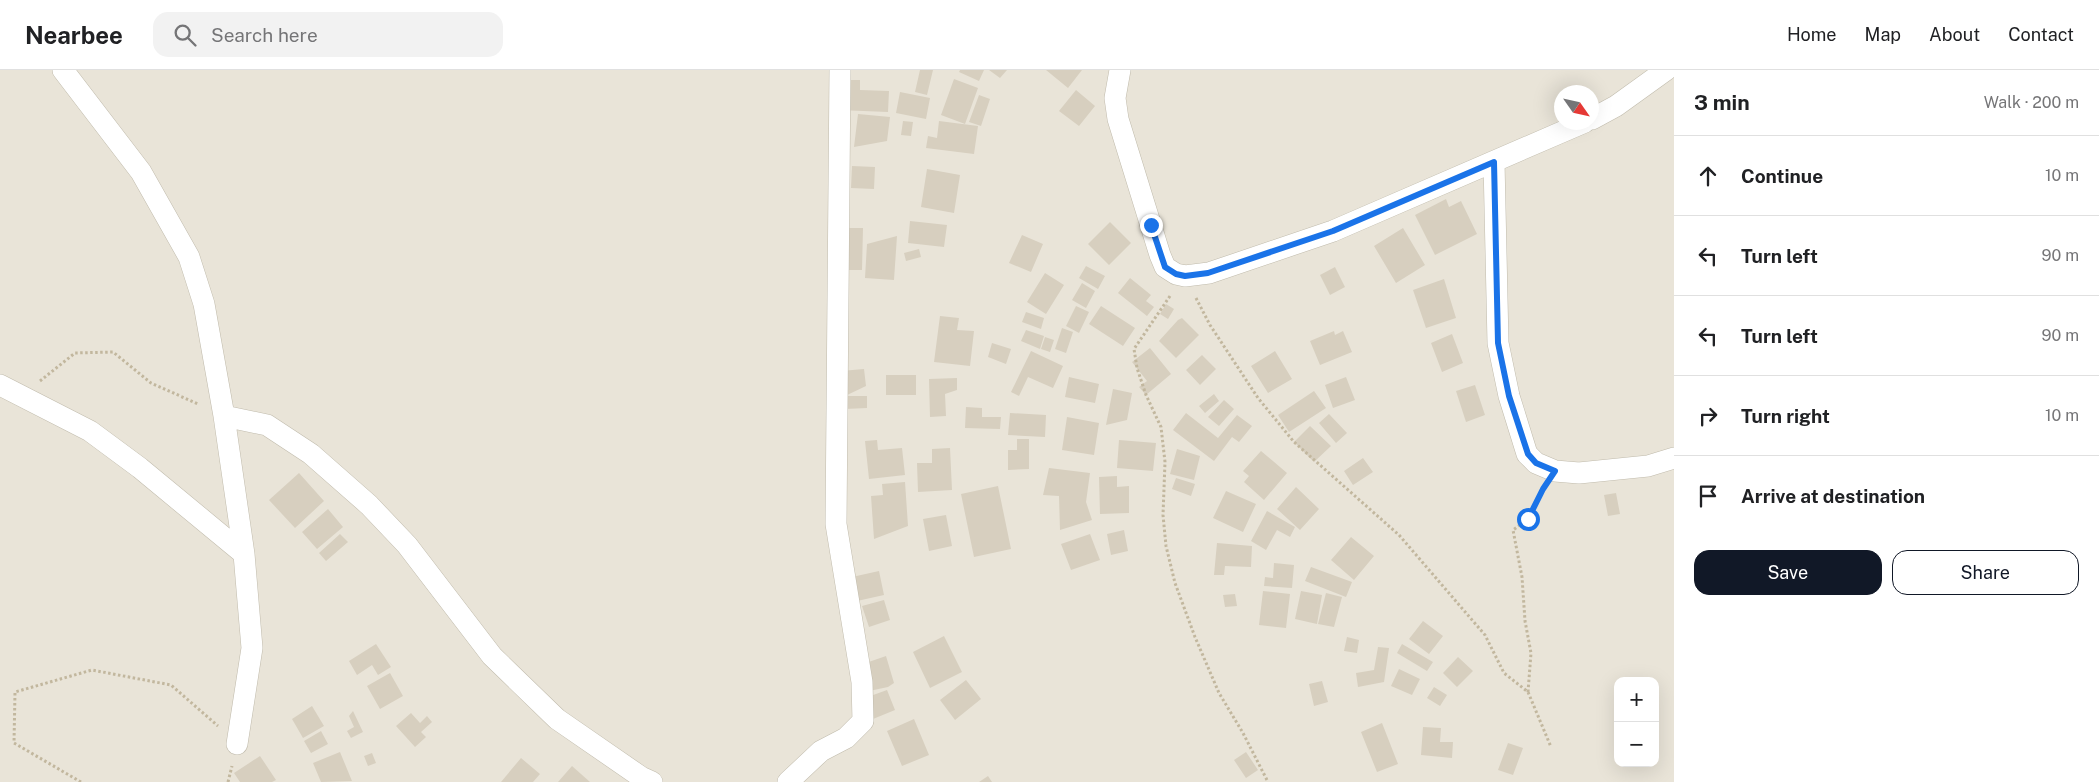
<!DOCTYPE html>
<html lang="en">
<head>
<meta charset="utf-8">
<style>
	:root { --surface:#fff; --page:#f2f2f2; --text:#202124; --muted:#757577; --line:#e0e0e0; --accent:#111827 }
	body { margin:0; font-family:"Public Sans",sans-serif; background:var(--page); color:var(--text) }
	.controls { position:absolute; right:15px; bottom:15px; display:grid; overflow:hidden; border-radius:10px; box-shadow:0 5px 20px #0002 }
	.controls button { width:45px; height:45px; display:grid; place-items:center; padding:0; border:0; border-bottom:1px solid var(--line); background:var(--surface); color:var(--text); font:25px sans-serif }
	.compass { position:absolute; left:1554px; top:15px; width:45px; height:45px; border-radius:50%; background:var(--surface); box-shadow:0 5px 20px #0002; rotate:124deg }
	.stop { position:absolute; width:15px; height:15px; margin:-11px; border:4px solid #1a73e8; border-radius:50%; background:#fff }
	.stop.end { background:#1a73e8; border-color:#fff; box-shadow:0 1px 5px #0008 }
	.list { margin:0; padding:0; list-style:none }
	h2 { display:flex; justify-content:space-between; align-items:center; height:65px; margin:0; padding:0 20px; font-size:21px }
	h2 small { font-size:16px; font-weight:400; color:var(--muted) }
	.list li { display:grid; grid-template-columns:32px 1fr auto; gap:15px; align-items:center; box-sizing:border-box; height:80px; padding:0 20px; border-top:1px solid var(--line) }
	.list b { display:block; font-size:19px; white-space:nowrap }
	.list em { font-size:16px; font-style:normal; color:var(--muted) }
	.actions { display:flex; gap:10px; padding:15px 20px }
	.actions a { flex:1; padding:11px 0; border:1px solid var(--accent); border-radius:15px; text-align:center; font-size:18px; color:var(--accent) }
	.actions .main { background:var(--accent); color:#fff }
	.icon { flex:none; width:28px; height:28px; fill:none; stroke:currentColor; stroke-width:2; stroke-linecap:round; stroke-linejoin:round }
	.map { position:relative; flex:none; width:1674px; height:712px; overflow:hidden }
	header { display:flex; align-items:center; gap:30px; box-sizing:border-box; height:70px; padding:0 25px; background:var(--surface); border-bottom:1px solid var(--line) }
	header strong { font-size:24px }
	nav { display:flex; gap:28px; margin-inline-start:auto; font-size:18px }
	.search { width:350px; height:45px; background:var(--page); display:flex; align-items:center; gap:12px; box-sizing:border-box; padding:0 18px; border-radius:15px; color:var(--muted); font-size:19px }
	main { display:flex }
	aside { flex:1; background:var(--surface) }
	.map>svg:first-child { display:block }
</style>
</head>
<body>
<header>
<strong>Nearbee</strong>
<div class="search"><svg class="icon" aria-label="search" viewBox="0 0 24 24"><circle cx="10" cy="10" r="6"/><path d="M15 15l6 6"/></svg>Search here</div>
<nav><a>Home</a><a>Map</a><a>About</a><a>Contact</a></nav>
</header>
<main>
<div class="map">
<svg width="1674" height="712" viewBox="0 0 1674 712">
	<rect width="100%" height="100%" fill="#f5f2ea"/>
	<!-- residential -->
	<path fill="#e9e4d8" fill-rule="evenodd" d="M0 0H1674V712H0ZM1562 22H1592V52H1562ZM1618 611H1655V693H1618Z"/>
	<!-- building -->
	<path fill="#d7cfbf" d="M920 0H933L927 25 915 22Z
		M960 0H984L979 11 959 2Z
		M989 0H1007L1000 8Z
		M1046 0H1082L1068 18Z
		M954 9 978 18 965 54 941 45Z
		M840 10H860V20L889 21 888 42 839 40Z
		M1076 20 1095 36 1079 56 1059 41Z
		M900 22 930 28 926 49 896 43Z
		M979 25 990 29 981 56 969 52Z
		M858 44 890 47 887 71 854 77Z
		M903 51 913 52 911 66 901 65Z
		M939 51 978 56 974 84 926 78 928 66 937 68Z
		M852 96 875 97 874 119 851 118Z
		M927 99 960 105 954 143 921 137Z
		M1446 129 1449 137 1461 131 1477 164 1435 185 1415 145Z
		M910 151 947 155 944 177 908 173Z
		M1110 152 1131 173 1109 195 1088 174Z
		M841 158H863L862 200H840Z
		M1403 158 1425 195 1396 213 1374 176Z
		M1022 165 1043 174 1031 202 1009 193Z
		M897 166 894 210 865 208 867 174Z
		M919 179 921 187 906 191 904 183Z
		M1086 196 1105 206 1098 219 1079 208Z
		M1335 197 1345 217 1330 225 1320 205Z
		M1045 203 1064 215 1046 244 1027 232Z
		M1130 208 1151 225 1146 231 1154 237 1147 246 1118 223Z
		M1444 209 1456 248 1426 258 1413 220Z
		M1082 213 1095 221 1086 238 1072 230Z
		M1166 234 1174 239 1168 249 1160 244Z
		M1076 236 1089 242 1079 263 1066 256Z
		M1101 236 1135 258 1123 276 1089 254Z
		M1026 242 1044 248 1041 259 1022 252Z
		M940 246 959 248 957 260 974 261 970 296 934 292Z
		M1182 248 1199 265 1176 288 1159 271 1178 250Z
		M1062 258 1073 262 1066 283 1055 279Z
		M1026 260 1044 266 1040 279 1021 271Z
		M1334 261 1335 265 1343 261 1352 282 1320 295 1310 271Z
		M1452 264 1463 293 1442 302 1431 273Z
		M1045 267 1054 270 1050 282 1041 279Z
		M992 273 1011 279 1006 294 988 287Z
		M1150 278 1171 304 1146 325 1139 317 1147 311 1132 292Z
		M1031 281 1063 296 1053 318 1028 307 1019 326 1011 322Z
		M1275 281 1292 309 1268 323 1251 296Z
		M1202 285 1216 299 1200 315 1186 300Z
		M864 299 866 316 845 326 841 301Z
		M886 305H916V325H886Z
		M1069 307 1099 314 1095 333 1065 327Z
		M1346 307 1355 330 1333 338 1325 315Z
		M957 308V320L945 324 946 346 930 347 929 309Z
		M1475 315 1485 345 1466 352 1456 321Z
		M1113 319 1132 323 1127 350 1106 355Z
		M1314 321 1326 338 1289 362 1278 345Z
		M1214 324 1219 331 1205 343 1199 336Z
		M845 326H867V338L845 339Z
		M1224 330 1234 339 1219 356 1208 347Z
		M966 337 982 338V347H1001L1000 359 965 358Z
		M1010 343 1046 345 1045 367 1008 365Z
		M1186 343 1218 368 1237 345 1252 356 1239 372 1232 367 1214 391 1173 360Z
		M1329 344 1347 363 1336 373 1319 353Z
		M1067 347 1099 353 1094 385 1062 380Z
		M1310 356 1331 376 1314 392 1294 372Z
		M1017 369H1029V399L1008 400V380H1017Z
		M877 370 878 380 902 378 905 405 869 409 865 371Z
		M1119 370 1156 373 1153 401 1117 398Z
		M950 378 952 420 918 422 917 393H932V379Z
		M1177 379 1200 386 1194 410 1170 404Z
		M1261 381 1287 403 1264 430 1244 412 1249 406 1243 401Z
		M1363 388 1373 402 1353 415 1344 401Z
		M1049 398 1090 403 1086 432 1092 450 1060 460 1059 426 1043 425Z
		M299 403 324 431 295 458 269 430Z
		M1117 406V417L1129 416V443L1100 444 1099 407Z
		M1176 408 1195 414 1191 426 1172 419Z
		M905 412 908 456 874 469 871 426 883 425 882 414Z
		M998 416 1011 479 974 487 961 424Z
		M1296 417 1319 439 1300 460 1277 439Z
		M1226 421 1256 434 1243 462 1213 448Z
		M1616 423 1620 444 1608 446 1604 425Z
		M328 439 343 457 317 479 302 462Z
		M1267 441 1295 457 1290 467 1277 460 1266 480 1251 471Z
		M946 445 952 476 929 481 923 449Z
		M1124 460 1128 481 1111 485 1107 464Z
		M340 464 348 472 326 491 319 483Z
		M1090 464 1100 490 1071 500 1061 474Z
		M1351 467 1374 486 1354 510 1331 490Z
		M1217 473 1252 476 1251 497 1225 496 1224 505H1214Z
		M1274 493 1294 495 1292 518 1264 516 1265 507 1273 508Z
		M1311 497 1352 512 1346 527 1305 511Z
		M879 501 884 525 857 531 852 507Z
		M1263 521 1290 524 1286 558 1259 555Z
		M1301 521 1322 525 1317 554 1295 549Z
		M1326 523 1342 527 1334 557 1318 554Z
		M1235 524 1237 536 1225 537 1223 525Z
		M884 530 890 550 869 557 862 536Z
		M1423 551 1443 566 1429 584 1409 569Z
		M944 566 962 602 930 618 913 582Z
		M1347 567 1359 570 1357 583 1344 581Z
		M376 574 391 597 378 605 372 595 357 605 349 591Z
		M1402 574 1433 592 1427 601 1397 583Z
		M1378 577 1389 578 1384 612 1358 617 1356 603 1374 600Z
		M886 586 894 613 888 617 869 621 860 595Z
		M1458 587 1473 601 1457 617 1443 603Z
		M1399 599 1420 609 1412 625 1391 616Z
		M390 603 403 626 380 639 367 616Z
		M966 610 981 629 955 650 940 630Z
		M1322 611 1328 632 1314 636 1309 614Z
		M1434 617 1447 625 1440 636 1427 628Z
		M887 620 895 640 873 649 865 628Z
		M312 636 324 656 303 668 292 649Z
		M353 641 363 662 351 668 347 661 354 657 349 646Z
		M411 643 420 653 427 646 432 652 421 662 426 667 415 677 396 656Z
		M914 649 929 685 902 696 887 661Z
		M1382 653 1398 694 1377 702 1361 662Z
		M1423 657 1441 658 1440 672H1453L1452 688 1421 685Z
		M321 661 328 674 311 683 304 671Z
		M1508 673 1523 678 1513 705 1498 700Z
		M340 682 352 711 321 712 313 693Z
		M1246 682 1258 700 1246 708 1234 690Z
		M372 683 376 693 368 696 364 686Z
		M260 686 276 710 272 712H240L234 703Z
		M521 688 540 704 533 712H501Z
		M572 696 590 712H558Z
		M988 706 992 712H979Z"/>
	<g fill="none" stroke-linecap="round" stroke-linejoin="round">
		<defs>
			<path id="minor" d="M63 0 141 102 189 187 204 234 224 346 244 484 252 578 237 674
				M1120 0 1115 28 1118 49 1160 185 1165 197 1176 204 1185 206 1209 203 1333 161 1585 52
				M1592 49 1616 36 1666 0
				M1494 92 1498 273 1509 326 1527 384 1536 393 1555 401 1579 403 1648 396 1674 388
				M0 315 90 361 140 398 244 484
				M224 346 267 355 311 384 369 435 407 475 492 586 557 649 641 707 652 712
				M788 712 821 681 846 668 863 651 862 612 836 454 840 0"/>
		</defs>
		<!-- minor casing -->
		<use href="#minor" stroke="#c0bbac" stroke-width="22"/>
		<!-- path -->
		<path stroke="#c2b79e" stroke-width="3" stroke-dasharray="2.5 2.5" stroke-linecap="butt" d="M1170 226 1134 279 1137 298 1146 325 1161 357 1165 392 1163 445 1166 476 1175 513 1195 567 1219 623 1243 663 1268 712
			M1196 228 1210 255 1258 328 1294 372 1399 465 1485 565 1504 603 1528 622 1551 677
			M40 311 75 283 113 282 151 313 198 334
			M1528 622 1531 583 1525 551 1522 507 1513 460 1528 449 1542 420
			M81 712 14 673 15 622 92 600 171 615 218 656
			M228 712 232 696"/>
		<!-- minor -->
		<use href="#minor" stroke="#fff" stroke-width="21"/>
	</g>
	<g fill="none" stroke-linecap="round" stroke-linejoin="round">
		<!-- route -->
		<path stroke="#1a73e8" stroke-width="6" d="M1151 155 1165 197 1176 204 1185 206 1208 203 1333 161 1494 92 1498 273 1509 326 1528 384 1536 393 1555 401 1543 419 1528 449"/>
	</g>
</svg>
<div class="controls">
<button>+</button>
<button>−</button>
</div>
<svg class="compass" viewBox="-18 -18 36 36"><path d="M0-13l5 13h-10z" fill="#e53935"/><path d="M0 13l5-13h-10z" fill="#757577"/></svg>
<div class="stop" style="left:1528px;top:449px"></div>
<div class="stop end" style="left:1151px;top:155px"></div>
</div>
<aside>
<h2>3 min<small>Walk · 200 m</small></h2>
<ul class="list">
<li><svg class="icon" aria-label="ahead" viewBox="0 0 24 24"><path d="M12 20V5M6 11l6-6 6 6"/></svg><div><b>Continue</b></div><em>10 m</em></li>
<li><svg class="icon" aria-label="left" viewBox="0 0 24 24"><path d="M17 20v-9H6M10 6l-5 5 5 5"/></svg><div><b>Turn left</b></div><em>90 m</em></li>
<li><svg class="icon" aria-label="left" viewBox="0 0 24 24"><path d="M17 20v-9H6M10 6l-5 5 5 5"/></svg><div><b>Turn left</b></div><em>90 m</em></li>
<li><svg class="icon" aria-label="right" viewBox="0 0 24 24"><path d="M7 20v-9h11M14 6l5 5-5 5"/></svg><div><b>Turn right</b></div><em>10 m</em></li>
<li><svg class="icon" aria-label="arrive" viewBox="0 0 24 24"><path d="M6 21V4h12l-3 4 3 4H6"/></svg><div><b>Arrive at destination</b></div></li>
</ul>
<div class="actions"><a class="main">Save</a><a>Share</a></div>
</aside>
</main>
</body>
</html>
